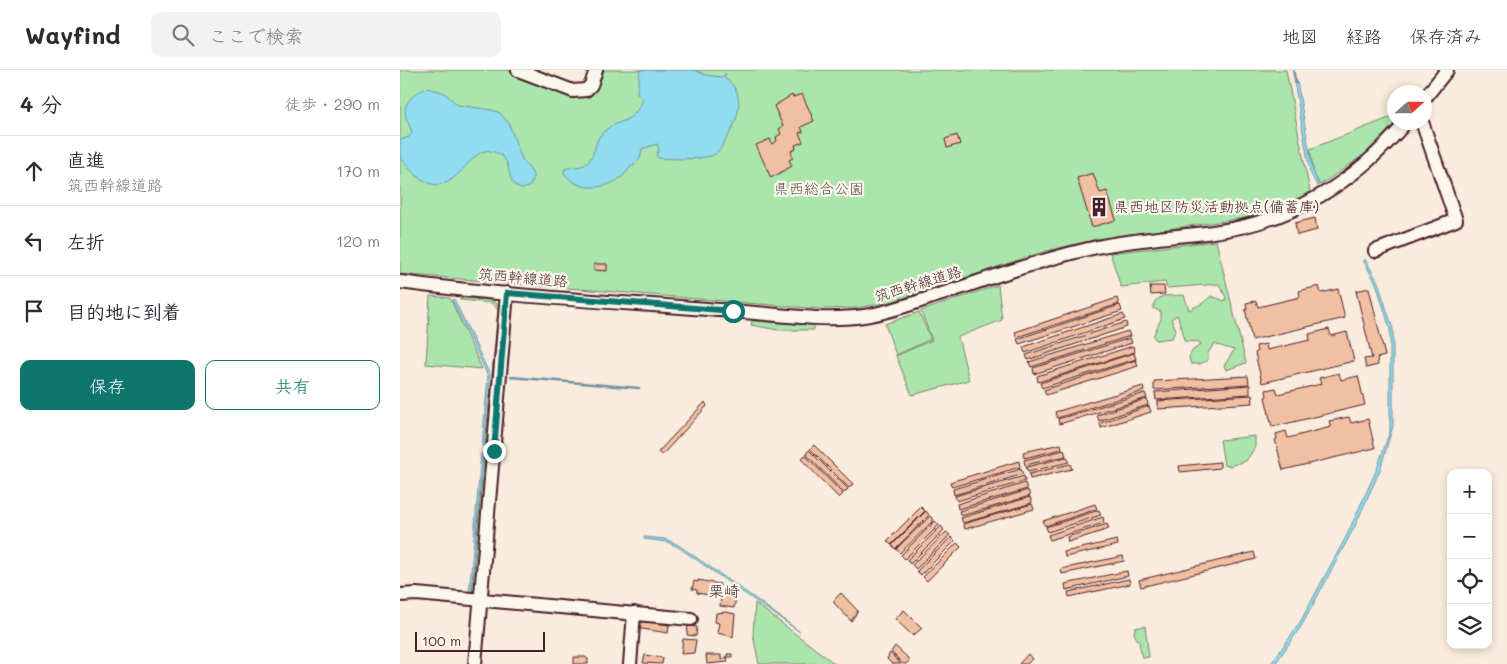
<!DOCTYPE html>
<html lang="ja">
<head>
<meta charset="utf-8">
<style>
	:root { --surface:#fff; --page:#f2f2f3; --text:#2b2b33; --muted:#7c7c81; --line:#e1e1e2; --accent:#0f766e }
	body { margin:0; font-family:Mali,"Klee One",sans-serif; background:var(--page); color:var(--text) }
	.controls { position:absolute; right:15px; bottom:15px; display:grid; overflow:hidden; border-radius:10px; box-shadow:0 2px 8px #0003 }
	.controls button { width:45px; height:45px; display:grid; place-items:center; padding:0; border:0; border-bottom:1px solid var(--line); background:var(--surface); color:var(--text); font:25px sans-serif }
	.compass { position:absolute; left:987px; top:15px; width:45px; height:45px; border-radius:50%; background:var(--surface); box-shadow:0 2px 8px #0003; rotate:69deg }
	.scale { position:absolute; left:15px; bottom:12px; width:130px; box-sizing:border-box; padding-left:5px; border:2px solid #4a1f2b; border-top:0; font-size:14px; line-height:18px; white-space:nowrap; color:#4a1f2b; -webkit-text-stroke:4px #fbf7ec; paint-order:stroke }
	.stop { position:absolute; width:15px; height:15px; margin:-11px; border:4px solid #0f766e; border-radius:50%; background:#fff }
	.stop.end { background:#0f766e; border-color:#fff; box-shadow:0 1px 5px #0008 }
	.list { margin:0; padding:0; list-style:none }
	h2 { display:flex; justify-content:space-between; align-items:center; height:65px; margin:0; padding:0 20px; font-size:21px }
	h2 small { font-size:16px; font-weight:400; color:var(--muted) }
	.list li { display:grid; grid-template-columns:32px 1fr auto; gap:15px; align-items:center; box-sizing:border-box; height:70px; padding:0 20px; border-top:1px solid var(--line) }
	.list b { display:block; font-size:19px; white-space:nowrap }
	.list p { margin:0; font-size:16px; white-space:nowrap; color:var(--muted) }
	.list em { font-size:16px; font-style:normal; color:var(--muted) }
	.actions { display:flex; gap:10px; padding:15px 20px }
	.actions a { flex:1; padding:11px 0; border:1px solid var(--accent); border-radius:10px; text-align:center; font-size:18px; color:var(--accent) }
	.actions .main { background:var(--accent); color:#fff }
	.icon { flex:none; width:28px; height:28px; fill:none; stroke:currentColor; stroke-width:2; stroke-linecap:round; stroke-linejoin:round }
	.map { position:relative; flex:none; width:1107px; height:594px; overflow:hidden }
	header { display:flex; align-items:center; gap:30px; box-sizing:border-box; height:70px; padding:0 25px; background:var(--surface); border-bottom:1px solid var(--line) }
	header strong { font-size:24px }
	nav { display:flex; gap:28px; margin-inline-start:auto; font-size:18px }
	.search { width:350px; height:45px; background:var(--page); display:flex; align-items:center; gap:12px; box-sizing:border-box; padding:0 18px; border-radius:10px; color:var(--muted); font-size:19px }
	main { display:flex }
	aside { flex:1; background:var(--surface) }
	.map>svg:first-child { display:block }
</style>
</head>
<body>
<header>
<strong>Wayfind</strong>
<div class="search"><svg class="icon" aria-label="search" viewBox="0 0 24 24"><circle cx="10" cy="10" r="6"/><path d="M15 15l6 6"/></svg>ここで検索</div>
<nav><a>地図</a><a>経路</a><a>保存済み</a></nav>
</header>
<main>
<aside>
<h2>4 分<small>徒歩 · 290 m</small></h2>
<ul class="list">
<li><svg class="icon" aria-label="ahead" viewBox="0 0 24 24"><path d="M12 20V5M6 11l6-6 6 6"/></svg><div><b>直進</b><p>筑西幹線道路</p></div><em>170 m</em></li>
<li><svg class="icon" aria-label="left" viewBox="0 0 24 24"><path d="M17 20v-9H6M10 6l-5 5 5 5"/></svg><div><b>左折</b></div><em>120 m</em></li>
<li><svg class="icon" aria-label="arrive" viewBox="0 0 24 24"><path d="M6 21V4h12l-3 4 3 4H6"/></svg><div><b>目的地に到着</b></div></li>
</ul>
<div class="actions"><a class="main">保存</a><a>共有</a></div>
</aside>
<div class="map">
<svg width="1107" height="594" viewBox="0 0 1107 594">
	<rect width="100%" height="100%" fill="#f9ecdd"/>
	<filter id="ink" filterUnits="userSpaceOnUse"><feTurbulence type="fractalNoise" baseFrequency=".02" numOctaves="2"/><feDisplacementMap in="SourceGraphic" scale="10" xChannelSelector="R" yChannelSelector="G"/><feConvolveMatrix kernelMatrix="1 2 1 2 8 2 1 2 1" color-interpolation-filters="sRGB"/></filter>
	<g filter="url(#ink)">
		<!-- green -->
		<path fill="#aae6ac" stroke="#7a826c" d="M0 0H107L173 24 200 0H886L910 122 876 138 845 148 698 169 646 181 491 232 456 238 419 239 0 204Z
			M994 46 995 53 965 84 920 115 914 105 910 79Z
			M816 171 846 293 826 300 824 296 834 280 814 274 808 283V290L800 294H791L789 287 793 280 801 275 800 272 784 271 783 262 777 245 771 249 776 259 772 268 756 270 753 266 761 249V242L753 238 755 231 763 226 784 225 789 240 803 233 811 226 825 231 826 227 819 214 767 218 765 212 721 217 710 183Z
			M598 215 602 250 558 267 569 310 512 325 496 286 532 270 521 241Z
			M30 226 50 228 82 299 26 294Z
			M60 228 92 230 100 238 88 378H85L98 240 92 233 60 230Z
			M519 242 531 269 496 285 485 254Z
			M352 251 414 255V260H378L351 255Z
			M855 366V377L846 391 829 396 824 395 820 370Z
			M84 384H88L75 525H72Z
			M355 533 435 594H359L353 565Z
			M745 556 749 587 742 588 739 572 734 564 735 558Z"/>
		<!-- water -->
		<path fill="#90ddef" stroke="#7491a1" d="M240 0H294L306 5 322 7 326 3 324 8C348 21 338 52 326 69 323 74 319 84 311 86 295 90 276 89 258 88L256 85 259 80 257 74 242 79 240 89 234 94V96H231C218 119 180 126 164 103L165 99C173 96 181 98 187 93 196 85 194 70 203 62 220 47 232 56 243 29L237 23Z
			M894 11H897L913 101 919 115 917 116 910 102Z
			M27 18 43 22 58 35 92 40 100 43 109 54 122 89 133 104V110L130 116 122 119C101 113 118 87 91 81 67 76 54 139 15 104 9 99 5 93 0 87V70L9 67 12 63C11 58 8 53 6 48 2 32 14 23 27 18Z
			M965 189 978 212 993 259V356L980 400 954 458 902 555 875 594H871L899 554 947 465 976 401 990 361V259L976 213 963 190Z
			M54 229 90 305 84 376H82L88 306 52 230Z
			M81 384H83L71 525H69Z
			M244 467 265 469 277 474 356 529 400 562 278 477 267 472 244 469Z"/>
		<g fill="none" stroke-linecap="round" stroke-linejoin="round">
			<!-- stream -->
			<path stroke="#7491a1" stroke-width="2.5" d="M893 0 896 13
				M111 307 239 318"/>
		</g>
		<!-- building -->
		<path fill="#f1c0a2" stroke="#4a1f2b" d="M402 24 414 51 401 57 403 62 399 63 403 72 395 75 396 79 391 81 393 88 389 90 392 96 371 108 356 75 370 69 372 74 377 71 376 67 381 64 379 59 383 56 374 36 392 25 393 27Z
			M557 65 560 74 547 78 545 69Z
			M693 103 700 123 707 121 716 150 692 157 677 108Z
			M915 148 917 160 897 165 895 153Z
			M194 194H207V201L194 200Z
			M750 216H764L765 224 751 225Z
			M919 216 921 223 938 219 945 248 852 270 845 239H847L846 233 856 231 858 237 900 227 899 221Z
			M969 218 985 286 977 288 978 295 966 298 964 289 972 288 956 221Z
			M717 228 719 234 617 267 615 262Z
			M720 235 722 241 619 274 617 269Z
			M723 244 725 249 625 283 623 277Z
			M726 252 727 257 628 290 626 285Z
			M929 259 931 266 947 262 954 291 862 313 855 283 857 282 856 276 866 274 867 280 910 270 909 264Z
			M728 261 730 266 631 297 629 292Z
			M730 268 732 273 634 304 633 298Z
			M733 276 735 282 638 312 637 306Z
			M734 283 736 289 642 318 640 313Z
			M736 290 738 296 646 325 644 320Z
			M939 303 941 310 958 306 965 335 872 357 865 327 867 326 866 320 876 318 878 324 921 314 919 308Z
			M848 306 849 314 754 320V311Z
			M850 315V324L756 330 755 322Z
			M743 316 744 321 657 348 655 342Z
			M745 323 747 328 659 354 658 349Z
			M852 325 853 333 758 339V331Z
			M747 329 748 335 699 351 697 345Z
			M305 332 307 336 262 385 258 382Z
			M749 336 751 342 701 358 700 353Z
			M949 347 951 353 968 349 975 378 883 400 875 370 877 369 876 364 886 361 888 368 931 357 929 351Z
			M661 374 662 379 624 388 623 382Z
			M414 375 453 414 449 418 410 379Z
			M409 380 448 419 444 423 406 384Z
			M664 380 666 386 625 395 624 390Z
			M405 385 443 424 439 428 401 389Z
			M667 387 669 392 628 402 626 397Z
			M619 391 620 397 552 417 550 412Z
			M820 392V398L780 402 779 396Z
			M670 394 672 399 630 409 629 404Z
			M621 399 623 404 554 425 553 419Z
			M624 406 625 411 557 431 555 426Z
			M625 413 627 419 558 439 557 434Z
			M628 420 630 426 561 446 559 441Z
			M630 427 632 433 563 453 561 448Z
			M632 434 634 439 565 459 563 454Z
			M695 434 697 439 645 456 643 451Z
			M521 437 525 441 491 475 487 471Z
			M699 440 701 445 648 462 646 457Z
			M526 441 529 445 495 479 492 475Z
			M530 446 534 450 500 483 496 479Z
			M703 447 704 453 650 470 648 465Z
			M535 451 539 455 505 489 501 485Z
			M707 454 709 459 668 472 667 467Z
			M541 456 544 460 510 494 507 490Z
			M546 462 550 465 516 499 512 495Z
			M551 467 555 471 521 505 517 501Z
			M717 470 718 475 665 487 664 482Z
			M557 473 561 477 527 511 523 507Z
			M854 482 856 489 741 517 739 510Z
			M723 486 724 491 662 504 661 499Z
			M727 501 728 506 666 520 665 514Z
			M729 509 730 514 669 527 668 522Z
			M298 510 320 514 319 521 315 520V526L297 523V520L292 519 294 511 298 512Z
			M441 523 458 541 451 551 434 533V530Z
			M321 526 336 528 334 538 320 536Z
			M504 540 522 558 513 566 495 549Z
			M326 542 335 544 333 567 317 563 319 553 315 552 316 543Z
			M238 550 269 555 268 563 236 558Z
			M288 556 297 557 296 566 287 565Z
			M283 569 296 570 294 583 281 584Z
			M495 576 510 590 506 594H503L491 582Z
			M490 583 501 594H492L487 589Z
			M327 584H332V587H327L328 592 307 594 306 585H321V590L327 587Z
			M628 584 632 589 627 594H619Z
			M245 585 263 588 262 594 243 593Z
			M174 587H185L188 589V594H174Z"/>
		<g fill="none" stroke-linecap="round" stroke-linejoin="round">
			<defs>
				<path id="minor" d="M118 0 173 21 186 20 191 15 196 0
					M1024 29 1047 0
					M975 181 1056 150 1022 52
					M0 212C110 227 221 232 332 241 376 244 420 252 464 246 492 242 519 231 545 223 596 206 646 188 697 177 736 169 774 167 813 162 891 152 956 112 1006 52
					M0 525 16 524 291 549
					M75 594 107 223
					M230 594 234 543"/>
			</defs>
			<!-- minor casing -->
			<use href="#minor" stroke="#4a1f2b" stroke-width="16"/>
			<!-- minor -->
			<use href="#minor" stroke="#fbf7ec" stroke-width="12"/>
		</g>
	</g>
	<g fill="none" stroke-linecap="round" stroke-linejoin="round" filter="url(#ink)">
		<!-- route -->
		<path stroke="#0f766e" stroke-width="6" d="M94 381 107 223 333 241"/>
	</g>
	<!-- icons -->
	<defs>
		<symbol id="building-bare" viewBox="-9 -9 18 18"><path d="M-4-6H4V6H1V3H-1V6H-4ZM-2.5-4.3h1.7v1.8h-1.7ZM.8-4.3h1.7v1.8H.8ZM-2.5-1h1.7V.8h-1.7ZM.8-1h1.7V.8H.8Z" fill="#4a1f2b" stroke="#fbf7ec" stroke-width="2.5" paint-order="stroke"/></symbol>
	</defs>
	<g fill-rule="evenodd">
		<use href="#building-bare" x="685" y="123" width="28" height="28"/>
	</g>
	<g text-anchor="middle" stroke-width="4.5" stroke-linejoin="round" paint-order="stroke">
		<!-- park labels -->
		<g font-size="15" fill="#62514b" stroke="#fbf7ec">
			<text x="419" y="124">県西総合公園</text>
		</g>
		<!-- poi labels -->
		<g font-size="15" fill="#4a1f2b" stroke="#fbf7ec" text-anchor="start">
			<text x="714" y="142">県西地区防災活動拠点(備蓄庫)</text>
		</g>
		<!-- street labels -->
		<g font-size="15" fill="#4a1f2b" stroke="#fbf7ec">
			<text transform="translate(123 208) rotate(5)" y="5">筑西幹線道路</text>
			<text transform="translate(518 214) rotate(-17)" y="5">筑西幹線道路</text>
		</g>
		<!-- neighbourhood labels -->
		<g font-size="16" fill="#4a1f2b" stroke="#fbf7ec">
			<text x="324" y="527">栗崎</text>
		</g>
	</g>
</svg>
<div class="controls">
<button>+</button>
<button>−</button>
<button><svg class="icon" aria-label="locate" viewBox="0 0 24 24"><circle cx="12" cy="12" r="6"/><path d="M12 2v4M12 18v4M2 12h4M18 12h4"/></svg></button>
<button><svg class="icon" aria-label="layers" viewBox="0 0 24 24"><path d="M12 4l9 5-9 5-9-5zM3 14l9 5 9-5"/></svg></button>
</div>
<svg class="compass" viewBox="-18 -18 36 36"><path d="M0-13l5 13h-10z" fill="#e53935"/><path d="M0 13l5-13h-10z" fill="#7c7c81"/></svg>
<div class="scale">100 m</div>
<div class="stop" style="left:333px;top:241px"></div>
<div class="stop end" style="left:94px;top:381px"></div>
</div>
</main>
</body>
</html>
